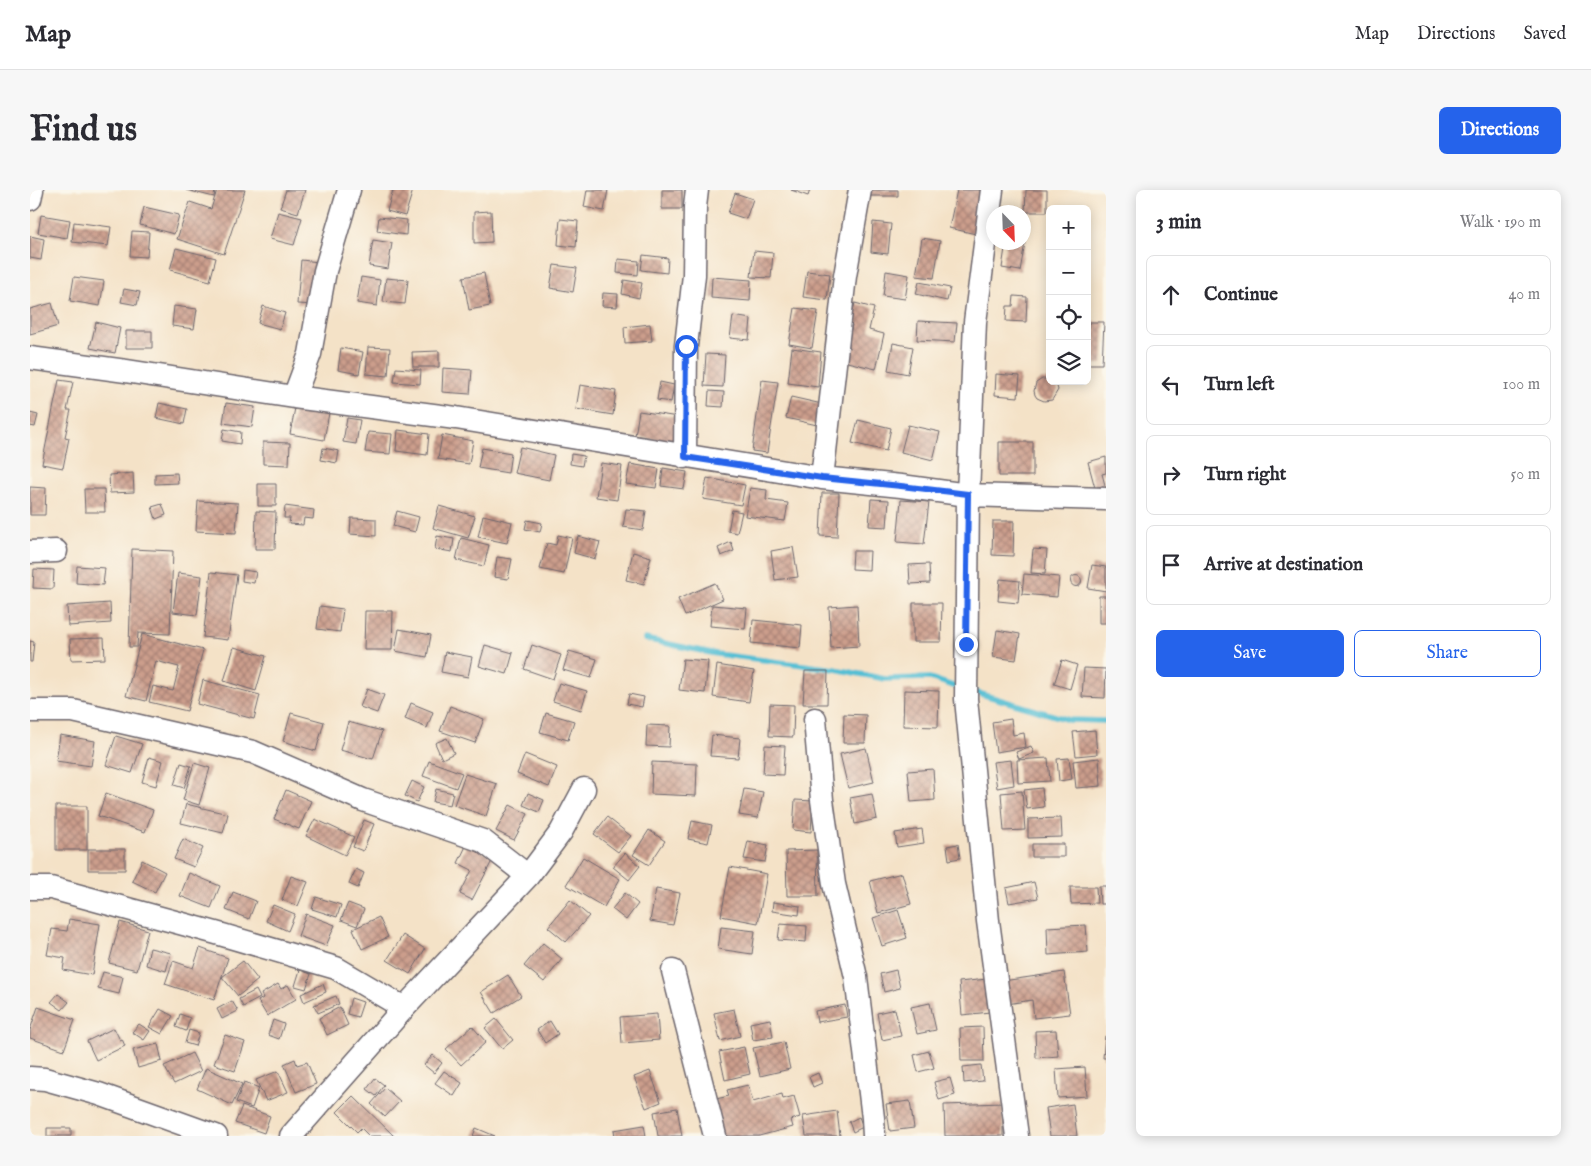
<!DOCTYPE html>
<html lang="en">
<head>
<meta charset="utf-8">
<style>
	:root { --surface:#fff; --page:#f7f7f7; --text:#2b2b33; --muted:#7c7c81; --line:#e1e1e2; --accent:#2563eb }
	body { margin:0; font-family:"IM FELL English",serif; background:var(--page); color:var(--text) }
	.controls { position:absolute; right:15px; top:15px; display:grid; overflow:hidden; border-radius:8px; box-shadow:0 2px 12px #0003 }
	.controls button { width:45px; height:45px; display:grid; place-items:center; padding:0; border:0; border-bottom:1px solid var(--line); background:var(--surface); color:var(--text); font:25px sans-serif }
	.compass { position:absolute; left:956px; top:15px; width:45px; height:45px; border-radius:50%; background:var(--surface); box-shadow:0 2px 12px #0003; rotate:157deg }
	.stop { position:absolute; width:15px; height:15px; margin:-11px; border:4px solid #2563eb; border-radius:50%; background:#fff }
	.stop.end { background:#2563eb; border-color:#fff; box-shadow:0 1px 5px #0008 }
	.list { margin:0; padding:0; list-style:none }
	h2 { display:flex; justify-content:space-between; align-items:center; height:65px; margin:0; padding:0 20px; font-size:21px }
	h2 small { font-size:16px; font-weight:400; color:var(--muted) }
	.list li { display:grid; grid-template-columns:32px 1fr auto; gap:15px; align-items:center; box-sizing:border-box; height:80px; margin:0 10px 10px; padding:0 10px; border:1px solid var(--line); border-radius:8px }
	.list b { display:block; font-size:19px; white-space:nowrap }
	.list em { font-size:16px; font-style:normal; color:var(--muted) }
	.actions { display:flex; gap:10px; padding:15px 20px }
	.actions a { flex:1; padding:11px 0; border:1px solid var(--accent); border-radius:8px; text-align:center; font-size:18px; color:var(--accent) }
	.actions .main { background:var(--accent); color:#fff }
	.icon { flex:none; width:28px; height:28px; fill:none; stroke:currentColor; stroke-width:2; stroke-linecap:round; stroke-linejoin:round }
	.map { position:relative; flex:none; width:1076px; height:946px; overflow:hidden; border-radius:8px }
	header { display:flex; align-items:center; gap:30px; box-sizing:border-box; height:70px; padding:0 25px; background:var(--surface); border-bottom:1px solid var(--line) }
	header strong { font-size:24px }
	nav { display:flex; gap:28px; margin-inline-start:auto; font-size:18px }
	.intro { display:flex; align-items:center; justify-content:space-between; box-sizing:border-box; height:120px; padding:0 30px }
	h1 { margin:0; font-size:35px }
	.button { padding:12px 22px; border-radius:8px; background:var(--accent); color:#fff; font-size:18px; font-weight:700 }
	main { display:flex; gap:30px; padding:0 30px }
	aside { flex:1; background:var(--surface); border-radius:8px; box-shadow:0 2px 12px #0003 }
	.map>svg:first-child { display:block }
</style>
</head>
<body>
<header>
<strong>Map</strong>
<nav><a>Map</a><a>Directions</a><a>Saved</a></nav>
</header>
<div class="intro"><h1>Find us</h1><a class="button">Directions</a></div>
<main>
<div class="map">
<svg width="1076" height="946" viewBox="0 0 1076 946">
	<defs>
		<pattern id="building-cross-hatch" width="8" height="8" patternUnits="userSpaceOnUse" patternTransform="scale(1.25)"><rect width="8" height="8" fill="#cc9e8c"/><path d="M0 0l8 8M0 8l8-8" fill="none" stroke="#a58074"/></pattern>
	</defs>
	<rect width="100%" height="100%" fill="#fbf7ec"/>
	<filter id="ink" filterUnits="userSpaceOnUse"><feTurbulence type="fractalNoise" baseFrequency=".02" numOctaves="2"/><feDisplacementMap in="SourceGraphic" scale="10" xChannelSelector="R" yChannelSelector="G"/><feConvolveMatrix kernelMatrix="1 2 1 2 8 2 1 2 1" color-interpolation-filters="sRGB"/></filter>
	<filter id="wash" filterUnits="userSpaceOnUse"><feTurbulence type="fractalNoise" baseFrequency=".0096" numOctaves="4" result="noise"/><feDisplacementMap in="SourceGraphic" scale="20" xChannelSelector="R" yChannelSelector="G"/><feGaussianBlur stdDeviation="1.12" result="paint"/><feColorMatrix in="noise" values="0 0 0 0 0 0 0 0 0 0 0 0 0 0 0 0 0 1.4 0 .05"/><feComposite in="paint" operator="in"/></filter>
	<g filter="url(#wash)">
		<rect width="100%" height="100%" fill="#f4e2c7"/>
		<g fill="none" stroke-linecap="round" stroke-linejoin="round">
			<!-- stream -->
			<path stroke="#57bfd4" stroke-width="5.5" d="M615 449 686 464 805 479 855 489 900 488 932 499
				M941 501 1039 530 1076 531"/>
		</g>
		<g id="blocks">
			<!-- building -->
			<path fill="url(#building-cross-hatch)" d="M156 0H185L184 7Z
				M187 0H215L194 64 147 49 160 12 181 19Z
				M256 0H275L268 23 250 18Z
				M363 0H383L375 26 357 21Z
				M557 0H578L574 21 554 17Z
				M632 0H652V19H632Z
				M761 0H780L778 6Z
				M838 0H868V6H838Z
				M927 0H956L946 44 919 38Z
				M996 0H1017V22H995Z
				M705 3 723 9 716 29 698 23Z
				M114 17 149 25 144 44 110 35Z
				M461 21 462 52 444 53V22Z
				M248 22 272 28 264 55 240 49Z
				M11 25 40 30 37 48 8 43Z
				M349 27 377 30 376 45 347 41Z
				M530 29 548 31 546 57 528 55Z
				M44 32 81 37 78 56 42 52Z
				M843 32 861 34 858 64 841 62Z
				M102 41 119 42 117 67 100 66Z
				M0 46 14 49 11 70 0 68Z
				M892 48 910 51 904 88 886 86Z
				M343 50 362 53 358 79 339 76Z
				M976 52 995 53 990 81 972 78Z
				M146 58 186 68 180 91 140 80Z
				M724 61 743 63 741 88 721 87Z
				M613 65 638 68 637 83 611 80Z
				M588 69 609 71 608 85 587 83Z
				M271 70 289 72 285 115 267 114Z
				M524 75 547 78 543 102 520 98Z
				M777 81 800 84 797 110 773 107Z
				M856 81 879 85 875 109 853 106Z
				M454 83 460 116 439 120 433 87Z
				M44 87 74 91 70 116 40 111Z
				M331 87 350 90 347 116 327 113Z
				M682 87 721 90 720 111 681 108Z
				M356 88 378 90 375 114 353 112Z
				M594 90 612 93 609 108 592 104Z
				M889 92 920 98 917 111 886 104Z
				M94 99 110 102 107 115 91 112Z
				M573 103 588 104 587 117 572 116Z
				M984 106 997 107 996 132 976 131 977 116H983Z
				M22 113 28 136 0 144V119Z
				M825 113 844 118 839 140 854 144 846 179 813 171 822 135H819Z
				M144 116 167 119 164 139 142 136Z
				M233 116 255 123 250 139 228 133Z
				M765 118 788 121 782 158 759 154Z
				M703 126 721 129 719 150 700 148Z
				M888 131 927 133 925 152 887 150Z
				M66 132 90 138 85 163 60 158Z
				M1059 132H1074L1072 174H1057Z
				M620 134 622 151 595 153 594 137Z
				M96 141H122V158H96Z
				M863 153 883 157 878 184 858 180Z
				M338 157 360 158 358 186 336 184Z
				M311 158 333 162 329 184 308 180Z
				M762 158 791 162 788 197 758 193Z
				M409 161V177H383L382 162Z
				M676 164 695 165 693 197 674 196Z
				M366 178 391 180 390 194 364 192Z
				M413 178 442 180 440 204 412 202Z
				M966 184 990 186 988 207 965 205Z
				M1012 189H1020V191H1024L1026 193 1028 200 1022 210 1014 211 1007 208 1005 205 1004 201 1006 193Z
				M29 190 43 192 37 220H41L35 247 39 248 33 278 12 274Z
				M732 190 748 192 737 263 722 261Z
				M630 192 644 195 641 212 627 210Z
				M550 195 586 201 583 225 546 219Z
				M679 201 694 202 693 217 678 216Z
				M761 207 792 214 787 235 756 228Z
				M129 213 157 219 154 234 126 228Z
				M196 213 225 217 222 237 193 233Z
				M265 218 299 223 294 250 260 244Z
				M609 221 648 227 643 253 605 246Z
				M0 223 8 225 5 237 0 236Z
				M317 228 330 230 326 254 313 252Z
				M828 230 861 238 856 261 822 253Z
				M878 235 910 242 903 270 871 262Z
				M194 239 211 242 210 254 192 251Z
				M368 240 399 244 397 265 366 261Z
				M338 242 362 244 360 264 335 262Z
				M412 245 443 251 439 274 408 269Z
				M233 252 260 253 259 275 233 274Z
				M969 252H1003V286H969Z
				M490 257 524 265 519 290 484 283Z
				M293 258 309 261 307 273 291 270Z
				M452 258 481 263 478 283 448 278Z
				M541 264 554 266 552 276 540 274Z
				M1076 267V283L1072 284 1075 295 1065 298 1058 272Z
				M571 273 592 276 587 310 566 307Z
				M600 274 629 279 626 298 596 294Z
				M633 278 657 282 654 299 631 296Z
				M103 283 104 302 80 303 79 285Z
				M147 283 148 293 125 294V284Z
				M677 288 715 295 711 315 673 309Z
				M228 294H246V316H228Z
				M0 297 16 298 15 325H0Z
				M720 298 737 300 736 310 758 313 755 331 715 326Z
				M54 299H74L75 322H55Z
				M792 303H809L807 347 790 346Z
				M841 309 859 310 857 337 839 336Z
				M871 310 899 312 894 354 867 352Z
				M168 311 208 313 206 343 166 341Z
				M132 314 136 325 126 329 122 317Z
				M255 316 284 320 283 329 274 328 273 335 259 334 260 328H254Z
				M409 316 445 326 438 348 403 338Z
				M596 319 616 321 613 340 593 337Z
				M702 320 712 322 707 343 698 341Z
				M226 321 246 322 245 359H225Z
				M367 321 389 327 385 342 363 336Z
				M453 325 482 332 477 353 448 347Z
				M321 328 346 329V346L320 344Z
				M497 330 512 333 510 342 495 339Z
				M963 331H984L983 366 962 365Z
				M528 345 542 348 534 384 510 379 517 353 526 355Z
				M407 346 424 349 422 362 405 359Z
				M548 346 570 352 565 369 544 363Z
				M431 348 459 355 454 376 426 370Z
				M701 352 704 361 691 366 688 358Z
				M763 357 768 387 745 390 741 361Z
				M102 359 143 361 140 444 108 443 107 457H99Z
				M1003 359 1017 360 1015 384 1001 383Z
				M823 361H840L839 380 822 379Z
				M603 362 621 367 614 394 596 390Z
				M467 367 482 369 478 389 464 387Z
				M899 374 900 393 880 394 879 375Z
				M1062 375 1076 377V401L1058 398Z
				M47 376 75 378 73 395 46 393Z
				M4 379 24 380 23 399 3 398Z
				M213 380 226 382 224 393 212 391Z
				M181 382 207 385 198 450 173 447Z
				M148 383 172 386 167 425 143 422Z
				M994 384 1029 387 1027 407 992 404Z
				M1040.5 391a5.5 5.5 0 1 1 11 0a5.5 5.5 0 1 1-11 0Z
				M970 389 990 391 988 413 968 411Z
				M685 393 693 409 655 426 648 409Z
				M1069 406H1076V433H1069Z
				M80 413 81 433 38 436 37 416Z
				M883 413H912L911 452H883Z
				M682 415 717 418 715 439 680 436Z
				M827 415 829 456 801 458 799 417Z
				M290 416 313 419 310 442 287 439Z
				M335 421H363L362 460H334Z
				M723 430 772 435 770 458 721 453Z
				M369 439 401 445 397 467 365 461Z
				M967 440 990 444 986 470 963 467Z
				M112 444 173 460 157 521 119 512 123 496 143 501 149 477 126 471 116 511 96 506Z
				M74 448 75 469 41 470 40 449Z
				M0 451 4 452 2 472H0Z
				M455 455 483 463 477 484 449 476Z
				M502 455 531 465 523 489 494 479Z
				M204 457 236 466 226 501 194 491Z
				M539 461 567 469 561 488 533 480Z
				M415 462 442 467 438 487 411 482Z
				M653 469 678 471 675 503 649 500Z
				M1032 470 1047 475 1040 499 1024 494Z
				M687 475 724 481 719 512 683 507Z
				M1054 478 1076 479 1075 508 1052 507Z
				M775 481H798L797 514H773Z
				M173 490 230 505 224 529 167 514Z
				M529 493 557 501 551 520 523 511Z
				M337 499 354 505 347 523 330 517Z
				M874 500 909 501 908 537 873 536Z
				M599 504 614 507 612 517 597 514Z
				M381 513 403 522 397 538 375 529Z
				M740 514 764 515 763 547 739 546Z
				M420 516 454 529 445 553 410 541Z
				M261 523 294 532 286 561 253 551Z
				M516 523 544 531 538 550 510 542Z
				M814 524 836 525 835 553H813Z
				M981 529 983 545 994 543 996 557 966 562 962 532Z
				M318 532 352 541 343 569 310 560Z
				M617 535 640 536 639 557 616 556Z
				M1065 540 1067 564 1046 566 1043 542Z
				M30 545 65 551 61 576 26 571Z
				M682 545 710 548 708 568 680 566Z
				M86 546 112 554 102 583 76 575Z
				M417 548 424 563 412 569 405 553Z
				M735 555 755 556 753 585 733 584Z
				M1001 556 1004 563 989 569 986 562Z
				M836 558 844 592 818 598 810 564Z
				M495 564 527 577 519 597 487 584Z
				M119 567 133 571 126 596 112 592Z
				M1018 568 1020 591 988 593 987 570Z
				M1039 568 1042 589 1029 591 1027 569Z
				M1069 568 1071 596 1046 598 1043 571Z
				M981 570 984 595 967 598 963 572Z
				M399 571 432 583 426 598 393 586Z
				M622 572 667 574 666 606 621 604Z
				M151 573 161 576 154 598 144 595Z
				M164 573 180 578 169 615 153 610Z
				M903 579 905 610 881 612 878 581Z
				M435 584 467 594 456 626 424 615Z
				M382 591 394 597 387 612 375 606Z
				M1012 598 1014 617 997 619 994 600Z
				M406 599 423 603 420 615 403 612Z
				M714 599 733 602 728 628 709 625Z
				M256 600 281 611 269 639 244 629Z
				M992 601 995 640 974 641 971 603Z
				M76 603 123 620 115 642 68 626Z
				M498 603 514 610 509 622 493 615Z
				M842 604 847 629 825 634 820 608Z
				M765 610 783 611 781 642 763 640Z
				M156 614 198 624 193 643 151 633Z
				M480 615 498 624 484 650 466 641Z
				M26 616H57V660H26Z
				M577 627 601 646 588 662 564 644Z
				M1031 628 1032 647 998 648V629Z
				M285 629 324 647 315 665 276 646Z
				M334 630 344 634 333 661 323 657Z
				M662 631 682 635 678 653 658 649Z
				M892 639 894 653 867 657 865 643Z
				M619 640 635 651 619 675 603 665Z
				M153 649 173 658 164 677 144 669Z
				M718 651 738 655 735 672 714 669Z
				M437 654 464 667 442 710 430 704 442 680 428 673Z
				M928 654 930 668 919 670 917 656Z
				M1002 654H1034V667H1002Z
				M58 659H95V680H58Z
				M787 660 788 706H757L756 661Z
				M595 663 610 676 599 690 583 677Z
				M553 667 590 689 574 717 536 695Z
				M112 670 135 682 125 702 102 691Z
				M700 677 737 684 728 733 691 726Z
				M326 679 334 683 328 698 319 694Z
				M159 683 190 696 181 718 150 706Z
				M872 683 881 714 848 723 840 691Z
				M261 686 278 692 268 716 252 710Z
				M1004 692 1008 708 979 713 976 698Z
				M1069 696H1076V714H1070Z
				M1040 697H1066L1067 713 1041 714Z
				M626 699 650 703 643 735 620 731Z
				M203 702 226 711 219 729 196 720Z
				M595 703 608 714 596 730 582 719Z
				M286 707 311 715 307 727 282 719Z
				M540 710 559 726 536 752 518 737Z
				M743 712 770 716 769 725 742 721Z
				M318 713 334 719 327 736 311 730Z
				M243 715 265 724 258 741 236 731Z
				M868 720 877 748 852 756 843 728Z
				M276 724 305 735 296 756 268 746Z
				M349 727 358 747 332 759 323 739Z
				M39 729 70 734 62 785 33 780 35 768 17 765 22 739 37 741Z
				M90 732 118 740 107 780 79 773Z
				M750 734 777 736 776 752 748 750Z
				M1056 735 1058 762 1018 765 1017 737Z
				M691 737 725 741 722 764 688 759Z
				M373 745 395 759 380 784 357 770Z
				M513 753 532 769 514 792 494 776Z
				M120 758 141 763 136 781 116 775Z
				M170 758 198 768 184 810 135 794 143 771 163 778Z
				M213 771 228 790 208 806 192 787Z
				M270 780 281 784 276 799 265 796Z
				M866 780 870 798 854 802 850 784Z
				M73 782 93 787 89 804 68 799Z
				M1034 782 1040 824 1004 828 1002 810 977 814 973 791Z
				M478 785 491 806 464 823 451 802Z
				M957 789 960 822 932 825 929 792Z
				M248 794 251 799 258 795 266 809 237 826 228 811 233 808 231 804Z
				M293 794 296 802 274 812 271 804Z
				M226 800 230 808 213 817 209 809Z
				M28 804 39 812 32 820 21 812Z
				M306 806 309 814 288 823 284 815Z
				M321 808 333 812 328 827 317 824Z
				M202 811 208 821 192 829 187 819Z
				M900 813 906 840 887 844 881 817Z
				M815 815 817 827 787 832 785 821Z
				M8 817 45 830 34 860 0 848V840Z
				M310 817 318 835 297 845 289 828Z
				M130 819 143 826 132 844 119 837Z
				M704 819 710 846 690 851 684 823Z
				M865 819 871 846 852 850 847 823Z
				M150 824 160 828 156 841 146 837Z
				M627 824 629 850 592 853 590 827Z
				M466 829 483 850 472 859 455 838Z
				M740 829 743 847 723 850 720 833Z
				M243 830 254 834 249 849 238 845Z
				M520 831 528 844 515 853 507 840Z
				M109 834 120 841 114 850 102 842Z
				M442 836 456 852 431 875 416 859Z
				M953 837 954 871H931L930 838Z
				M84 838 90 850 92 849 95 856 66 870 57 851Z
				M159 840 169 843 165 856 155 853Z
				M1026 840 1028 866 1006 868 1005 841Z
				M195 845 215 852 205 881 184 874Z
				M1075 846H1076V868H1073Z
				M754 852 760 879 730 886 723 858Z
				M128 854 132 871 108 878 103 860Z
				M714 857 720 884 695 890 689 862Z
				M899 861 904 878 888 882 884 865Z
				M162 863 171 881 144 894 134 876Z
				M403 865 412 873 404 883 394 875Z
				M265 869 267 875 277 872 286 894 266 902 254 874Z
				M951 875 953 891 934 893 933 877Z
				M1055 877 1057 906 1028 908 1026 879Z
				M176 878 212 894 202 915 167 899Z
				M248 881 258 902 236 911 226 890Z
				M414 881 432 893 424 906 405 893Z
				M620 881 631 912 616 918 604 887Z
				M788 883 792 893 783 897 779 887Z
				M345 888 354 895 346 906 337 899Z
				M920 888 925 905 909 910 904 892Z
				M214 892 229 898 222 918 206 912Z
				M718 895 723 912 752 904 753 909 764 906 770 927 761 930 763 937 729 946H688L686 909 699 906 697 900Z
				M355 898 370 911 355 927 341 914Z
				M323 906 364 946H339L331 938 327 942 307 922Z
				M880 911 884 938 860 941 856 914Z
				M973 913V946H915L914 915Z
				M1043 914 1047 946H1020L1016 918Z
				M212 916 240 926 234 943 205 933Z
				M647 918 652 946H628L624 922Z
				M807 921 810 946H776L773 926Z
				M829 927 833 937 823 942 819 932Z
				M614 935 616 946H585L584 940Z
				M17 938H41V946H17Z
				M446 938 465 946H443Z"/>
		</g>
	</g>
	<g filter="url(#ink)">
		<use href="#blocks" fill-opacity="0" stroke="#6c656c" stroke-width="1"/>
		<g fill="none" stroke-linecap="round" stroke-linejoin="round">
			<defs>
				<path id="minor" d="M962 0 945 132 938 305 936 509 958 731 987 946
					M0 9 2 0
					M0 168 96 181 264 207 426 228 792 288 871 296 938 305 1076 309
					M264 207 280 164 295 81 319 0
					M655 267 656 156 664 85 665 17 667 0
					M792 288 815 86 830 0
					M0 362 26 361
					M0 521H43L223 562 333 610 453 651 498 686
					M785 529 792 610 804 694 826 787 843 928 844 946
					M0 698H21L186 743 306 778 374 818
					M643 781 685 946
					M0 888 15 889 69 904 186 946
					M261 946 374 818 498 686 531 642 554 599"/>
			</defs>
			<!-- minor casing -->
			<use href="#minor" stroke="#6c656c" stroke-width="25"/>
			<!-- minor -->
			<use href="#minor" stroke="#fff" stroke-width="22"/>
		</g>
	</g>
	<g fill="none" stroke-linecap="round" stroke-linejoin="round" filter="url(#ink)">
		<!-- route -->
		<path stroke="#2563eb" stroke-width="6" d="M656 156 655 267 792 288 871 296 938 304 936 454"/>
	</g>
</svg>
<div class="controls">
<button>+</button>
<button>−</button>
<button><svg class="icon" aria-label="locate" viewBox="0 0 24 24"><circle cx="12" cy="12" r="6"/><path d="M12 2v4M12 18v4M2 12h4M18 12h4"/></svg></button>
<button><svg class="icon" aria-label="layers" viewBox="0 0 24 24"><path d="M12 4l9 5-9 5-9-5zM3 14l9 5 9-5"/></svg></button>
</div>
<svg class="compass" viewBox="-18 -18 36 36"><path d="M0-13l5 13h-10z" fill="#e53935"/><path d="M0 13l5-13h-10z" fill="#7c7c81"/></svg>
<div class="stop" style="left:656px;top:156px"></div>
<div class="stop end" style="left:936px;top:454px"></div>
</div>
<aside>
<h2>3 min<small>Walk · 190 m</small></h2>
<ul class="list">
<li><svg class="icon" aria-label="ahead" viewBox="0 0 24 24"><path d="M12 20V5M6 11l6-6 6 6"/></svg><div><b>Continue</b></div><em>40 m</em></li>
<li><svg class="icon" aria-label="left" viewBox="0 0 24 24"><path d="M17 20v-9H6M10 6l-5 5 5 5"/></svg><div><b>Turn left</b></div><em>100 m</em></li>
<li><svg class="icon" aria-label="right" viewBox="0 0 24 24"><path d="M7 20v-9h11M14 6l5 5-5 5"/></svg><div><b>Turn right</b></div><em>50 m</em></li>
<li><svg class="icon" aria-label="arrive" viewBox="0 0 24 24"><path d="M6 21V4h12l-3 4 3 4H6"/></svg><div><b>Arrive at destination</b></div></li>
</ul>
<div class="actions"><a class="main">Save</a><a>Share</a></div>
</aside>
</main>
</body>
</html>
